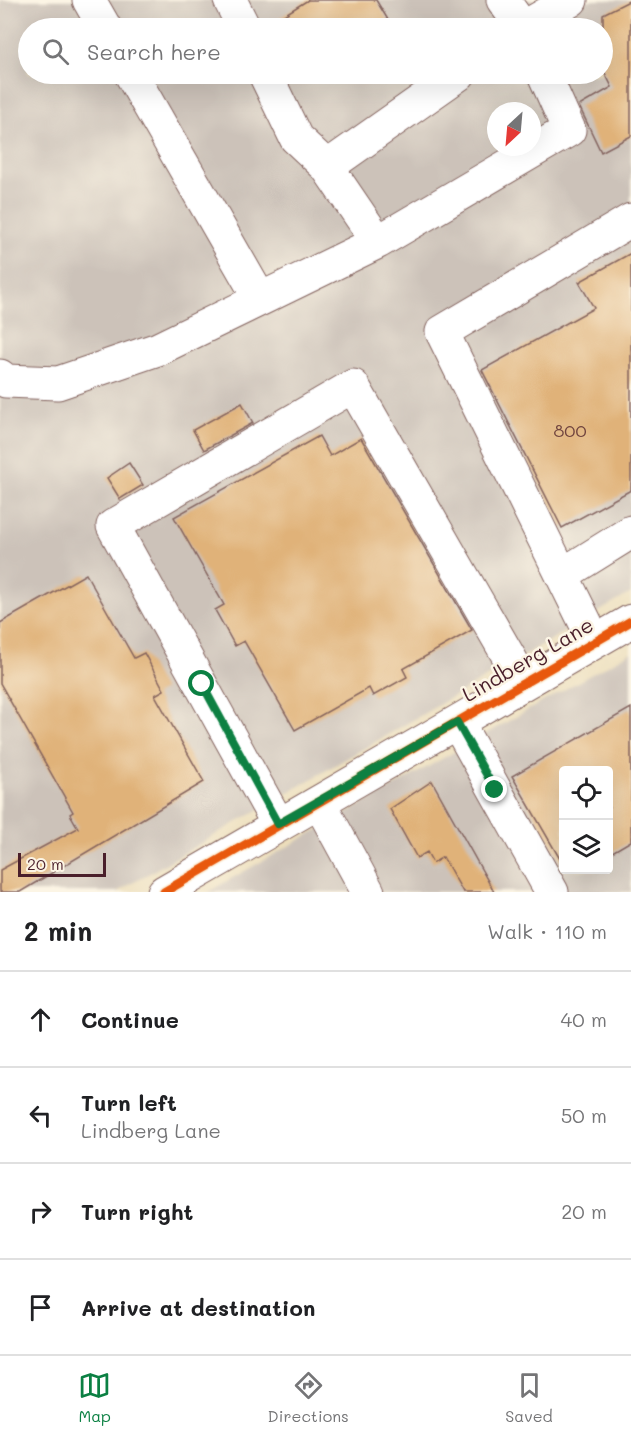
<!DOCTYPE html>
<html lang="en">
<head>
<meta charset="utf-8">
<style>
	:root { --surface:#fff; --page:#f2f2f2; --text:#202124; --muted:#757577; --line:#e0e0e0; --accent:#0b8043 }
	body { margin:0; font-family:Mali,sans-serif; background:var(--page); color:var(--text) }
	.controls { position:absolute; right:18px; bottom:18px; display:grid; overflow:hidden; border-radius:6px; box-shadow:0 6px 24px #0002 }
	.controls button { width:54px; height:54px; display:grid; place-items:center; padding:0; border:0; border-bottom:2px solid var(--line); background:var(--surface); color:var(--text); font:30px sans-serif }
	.compass { position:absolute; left:487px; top:102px; width:54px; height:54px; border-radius:50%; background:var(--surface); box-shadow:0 6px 24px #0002; rotate:206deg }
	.scale { position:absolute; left:18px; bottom:15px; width:88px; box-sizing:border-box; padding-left:6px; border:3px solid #4a1f2b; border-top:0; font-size:16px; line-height:21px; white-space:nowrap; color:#4a1f2b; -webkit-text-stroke:4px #fcf5e5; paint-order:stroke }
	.stop { position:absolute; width:18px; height:18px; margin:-14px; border:4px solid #0b8043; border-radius:50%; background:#fff }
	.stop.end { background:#0b8043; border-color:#fff; box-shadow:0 2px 6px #0008 }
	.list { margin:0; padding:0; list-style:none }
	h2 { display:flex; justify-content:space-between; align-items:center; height:78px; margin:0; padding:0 24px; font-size:26px }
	h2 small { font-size:20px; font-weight:400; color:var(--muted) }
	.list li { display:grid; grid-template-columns:39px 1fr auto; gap:18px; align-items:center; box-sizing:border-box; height:96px; padding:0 24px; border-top:2px solid var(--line) }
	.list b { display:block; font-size:22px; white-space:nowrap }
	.list p { margin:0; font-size:20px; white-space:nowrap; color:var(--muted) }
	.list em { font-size:20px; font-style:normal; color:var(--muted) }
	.icon { flex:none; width:33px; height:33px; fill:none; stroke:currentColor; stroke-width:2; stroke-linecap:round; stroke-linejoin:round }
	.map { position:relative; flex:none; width:631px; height:892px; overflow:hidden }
	.search { position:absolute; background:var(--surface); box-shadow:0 6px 24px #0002; left:18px; right:18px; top:18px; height:66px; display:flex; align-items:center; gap:15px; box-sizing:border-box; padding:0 21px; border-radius:33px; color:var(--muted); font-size:22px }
	.sheet { height:462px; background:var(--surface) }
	nav { display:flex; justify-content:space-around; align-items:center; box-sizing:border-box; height:84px; border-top:2px solid var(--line); background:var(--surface); font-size:16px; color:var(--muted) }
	nav a { display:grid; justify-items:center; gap:3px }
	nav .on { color:var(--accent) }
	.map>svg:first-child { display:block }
</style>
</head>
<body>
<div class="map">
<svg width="631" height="892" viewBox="0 0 631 892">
	<rect width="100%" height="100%" fill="#fcf5e5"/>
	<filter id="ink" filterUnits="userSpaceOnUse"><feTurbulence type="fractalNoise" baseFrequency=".0167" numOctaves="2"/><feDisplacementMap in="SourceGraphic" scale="12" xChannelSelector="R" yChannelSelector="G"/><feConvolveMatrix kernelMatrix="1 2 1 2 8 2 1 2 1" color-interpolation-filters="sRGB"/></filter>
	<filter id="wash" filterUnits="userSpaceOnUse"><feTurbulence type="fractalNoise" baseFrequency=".008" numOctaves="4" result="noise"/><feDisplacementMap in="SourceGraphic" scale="24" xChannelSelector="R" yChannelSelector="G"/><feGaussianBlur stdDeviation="1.35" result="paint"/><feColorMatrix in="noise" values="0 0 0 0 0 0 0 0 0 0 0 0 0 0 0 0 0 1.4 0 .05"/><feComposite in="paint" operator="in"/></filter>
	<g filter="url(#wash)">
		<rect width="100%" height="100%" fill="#ecdebb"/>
		<!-- industrial -->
		<path fill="#ccc2b9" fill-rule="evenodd" d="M0 0H631V593L117 892H0ZM28 28H602V74H28ZM496 111H532V147H496Z
			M631 652V892H208L498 727ZM564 770H608V870H564Z"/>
		<g id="blocks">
			<!-- building -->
			<path fill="#e0b279" d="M308 0H376L393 28H263Z
				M631 0V136L601 152 579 106 612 87 603 69V14Z
				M631 253V490L562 528 482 370 594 308 579 282Z
				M242 403 253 423 204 450 193 430Z
				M319 436 330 456 361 438 472 630 403 669 407 677 373 696 369 688 295 730 244 641 235 646 215 610 224 605 174 517Z
				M129 463 143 485 120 499 107 478Z
				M86 574 134 658 144 653 164 690 155 695 204 782 20 892H0V870L78 828 70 814 73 812 0 683V623Z
				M631 708V841L609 854V771H564V866L512 776Z
				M432 781 494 892H463L443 857 433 863 427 852 417 858 390 809Z"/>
		</g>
	</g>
	<g filter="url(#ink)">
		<use href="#blocks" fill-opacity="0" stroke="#83625d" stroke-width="1.5"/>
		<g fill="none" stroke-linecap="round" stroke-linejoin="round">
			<defs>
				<path id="minor" d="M89 0 105 28
					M230 0 244 28
					M503 0 523 28
					M523 28 571 0
					M131 74 260 299
					M265 74 296 138 327 167
					M459 74 327 167 378 242 569 130 544 74
					M0 376 6 381 58 383 158 349 378 242
					M562 575 631 532
					M595 642 442 332 631 220
					M457 722 552 892
					M319 802 368 892
					M278 824 113 526 353 386 524 683
					M164 892 631 621"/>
			</defs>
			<!-- minor casing -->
			<use href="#minor" stroke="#83625d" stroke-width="35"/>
			<!-- minor -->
			<use href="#minor" stroke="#fff" stroke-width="33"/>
			<defs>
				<path id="cycleway" d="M164 892 631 621"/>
			</defs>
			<!-- cycleway casing -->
			<use href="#cycleway" stroke="#fcf5e5" stroke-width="13"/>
			<!-- cycleway -->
			<use href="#cycleway" stroke="#e8590c" stroke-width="9"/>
		</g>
	</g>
	<g fill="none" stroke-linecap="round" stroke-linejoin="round" filter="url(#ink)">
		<!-- route -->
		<path stroke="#0b8043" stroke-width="8" d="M202 684 278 824 457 722 495 790"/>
	</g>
	<g text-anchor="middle" stroke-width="5" stroke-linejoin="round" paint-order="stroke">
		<!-- number labels -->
		<g font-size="18" fill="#70443e">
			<text x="570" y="437">800</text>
		</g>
		<!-- street labels -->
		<g font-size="21" fill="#4a1f2b" stroke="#fcf5e5">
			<text transform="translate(528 660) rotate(-30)" y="7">Lindberg Lane</text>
		</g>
	</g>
</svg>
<div class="controls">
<button><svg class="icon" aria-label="locate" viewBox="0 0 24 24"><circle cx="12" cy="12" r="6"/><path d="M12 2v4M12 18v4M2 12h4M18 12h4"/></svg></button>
<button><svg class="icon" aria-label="layers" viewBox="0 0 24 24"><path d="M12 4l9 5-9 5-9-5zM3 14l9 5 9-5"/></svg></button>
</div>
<svg class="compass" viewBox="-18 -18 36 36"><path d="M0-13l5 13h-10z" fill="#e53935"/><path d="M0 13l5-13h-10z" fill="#757577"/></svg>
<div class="scale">20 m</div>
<div class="stop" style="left:202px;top:684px"></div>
<div class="stop end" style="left:495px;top:790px"></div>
<div class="search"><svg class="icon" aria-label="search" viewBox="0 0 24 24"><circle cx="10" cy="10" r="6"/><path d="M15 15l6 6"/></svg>Search here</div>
</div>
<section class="sheet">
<h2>2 min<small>Walk · 110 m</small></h2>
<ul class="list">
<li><svg class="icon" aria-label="ahead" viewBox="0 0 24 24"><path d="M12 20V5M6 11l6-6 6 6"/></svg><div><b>Continue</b></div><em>40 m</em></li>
<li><svg class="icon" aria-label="left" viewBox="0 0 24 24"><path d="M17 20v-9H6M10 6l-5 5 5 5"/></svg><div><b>Turn left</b><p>Lindberg Lane</p></div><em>50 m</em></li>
<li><svg class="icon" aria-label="right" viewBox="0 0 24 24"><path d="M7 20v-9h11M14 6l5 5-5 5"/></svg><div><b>Turn right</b></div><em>20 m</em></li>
<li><svg class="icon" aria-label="arrive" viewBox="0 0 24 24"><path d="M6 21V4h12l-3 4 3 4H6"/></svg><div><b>Arrive at destination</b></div></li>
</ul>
</section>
<nav>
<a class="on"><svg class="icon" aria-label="map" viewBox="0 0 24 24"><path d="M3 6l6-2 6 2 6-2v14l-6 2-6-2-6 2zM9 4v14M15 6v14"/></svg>Map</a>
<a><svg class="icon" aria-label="directions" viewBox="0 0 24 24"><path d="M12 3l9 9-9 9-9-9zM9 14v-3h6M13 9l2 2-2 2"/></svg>Directions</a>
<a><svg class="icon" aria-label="saved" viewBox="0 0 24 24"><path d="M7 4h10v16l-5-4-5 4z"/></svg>Saved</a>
</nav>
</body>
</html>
